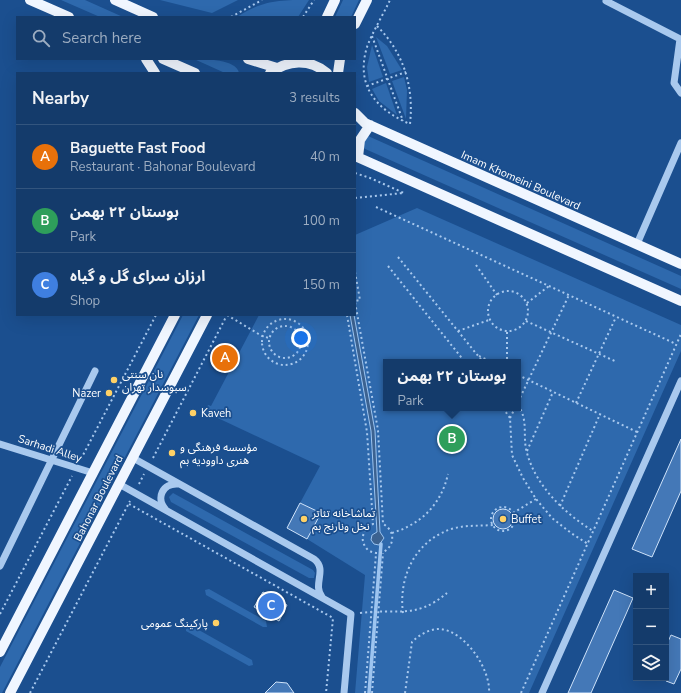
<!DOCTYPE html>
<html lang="en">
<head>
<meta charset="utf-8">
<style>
	:root { --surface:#143b6b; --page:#1d4271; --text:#f1f3f6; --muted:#9dadc1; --line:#33557e; --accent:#90b9f0 }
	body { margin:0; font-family:"Nunito Sans","Noto Sans Arabic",sans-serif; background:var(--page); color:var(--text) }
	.controls { position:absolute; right:12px; bottom:12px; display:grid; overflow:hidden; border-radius:0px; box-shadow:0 4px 16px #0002 }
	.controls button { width:36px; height:36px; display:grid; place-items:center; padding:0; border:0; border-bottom:1px solid var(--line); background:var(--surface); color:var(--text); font:20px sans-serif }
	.you { position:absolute; left:301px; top:338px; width:14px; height:14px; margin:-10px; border:3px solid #fff; border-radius:50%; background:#1a73e8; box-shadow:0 0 0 6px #1a73e833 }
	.badge { display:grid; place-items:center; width:26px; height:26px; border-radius:50%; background:var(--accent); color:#fff; font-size:13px; font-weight:700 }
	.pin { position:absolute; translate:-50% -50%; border:2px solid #fff; box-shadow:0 1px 4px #0006 }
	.popup { position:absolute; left:383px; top:359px; width:138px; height:52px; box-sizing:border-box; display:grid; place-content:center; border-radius:0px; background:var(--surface); filter:drop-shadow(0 1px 3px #0005); font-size:13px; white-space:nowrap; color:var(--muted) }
	.popup b { font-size:15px; color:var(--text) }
	.popup::after { content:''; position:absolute; left:50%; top:100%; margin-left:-8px; border:8px solid transparent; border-top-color:var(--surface) }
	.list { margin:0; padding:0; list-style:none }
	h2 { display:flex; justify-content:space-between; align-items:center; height:52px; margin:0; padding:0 16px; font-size:17px }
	h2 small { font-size:13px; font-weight:400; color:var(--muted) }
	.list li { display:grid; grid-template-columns:26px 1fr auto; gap:12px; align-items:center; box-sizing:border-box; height:64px; padding:0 16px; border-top:1px solid var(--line) }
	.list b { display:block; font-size:15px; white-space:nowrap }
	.list p { margin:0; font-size:13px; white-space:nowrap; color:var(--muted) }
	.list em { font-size:13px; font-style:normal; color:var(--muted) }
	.icon { flex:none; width:22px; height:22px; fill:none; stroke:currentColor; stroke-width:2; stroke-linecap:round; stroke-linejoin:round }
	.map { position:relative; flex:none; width:681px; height:693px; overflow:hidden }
	.search { position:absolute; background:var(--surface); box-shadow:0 4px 16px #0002; left:16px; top:16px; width:340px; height:44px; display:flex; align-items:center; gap:10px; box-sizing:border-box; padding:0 14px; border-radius:0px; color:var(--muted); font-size:15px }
	.panel { position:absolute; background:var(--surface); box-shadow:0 4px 16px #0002; left:16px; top:72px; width:340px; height:244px; border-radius:0px }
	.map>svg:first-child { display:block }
</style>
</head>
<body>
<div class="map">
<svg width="681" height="693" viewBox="0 0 681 693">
	<rect width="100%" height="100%" fill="#1b4f8f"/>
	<!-- green -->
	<path fill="#2e69ad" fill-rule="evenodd" d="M61 0H85L123 17H100Z
		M160 0H238L212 13Z
		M309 0 298 17H237C264 0 278 0 309 0Z
		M343 0H359L351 17H335Z
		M376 37 387 46 402 70 390 74Z
		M372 45 383 77 369 82 367 67Z
		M194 59C204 59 237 59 239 73H225Z
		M404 77 407 90 406 119 392 81Z
		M386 83 397 115 379 101 372 89Z
		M368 136 681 276V289L363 148 360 139Z
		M417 208 681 325V351L529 693H355L365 575 307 539 320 513 300 503 320 466 205 412 208 405 211 406 259 315H355V235ZM386 362H518V408H386Z
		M183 315H199L2 693H0V667Z
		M173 493 313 570 315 573 314 578H309L171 502 169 497Z
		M209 589 266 621 267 627H263L206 595 205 590Z
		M186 625H190L252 660 253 665 249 666 186 631Z"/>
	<!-- water -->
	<path fill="#3c6290" stroke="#9cc4f0" d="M350 315H354L375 431 380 532 384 538 379 545 374 544 371 540 372 535 377 532 371 431Z"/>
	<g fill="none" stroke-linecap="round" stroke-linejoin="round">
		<!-- stream -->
		<path stroke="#9cc4f0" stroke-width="3.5" d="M369 693 381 544"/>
	</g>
	<!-- building -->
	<path fill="#4478b7" stroke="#cfe3fa" d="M681 439V491L652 557 632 549Z
		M300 503 321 513 307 539 287 528Z
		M493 519a10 10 0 1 1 20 0a10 10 0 1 1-20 0Z
		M614 590 633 598 626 614 591 693H568Z
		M263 592 287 605 279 621 254 607Z
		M671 635 681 639V669L674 684 666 681V646Z
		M276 682 287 683 294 693H265Z"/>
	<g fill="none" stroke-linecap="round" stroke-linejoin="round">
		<!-- path -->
		<path stroke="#a9c9ee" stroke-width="2" stroke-dasharray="2 3" stroke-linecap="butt" d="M231 17 262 0
			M303 17 314 0
			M377 26C404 53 414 87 410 124 377 110 355 86 367 47 373 31 383 15 390 0
			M372 36 403 121
			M367 86 406 72
			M355 173 370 178 404 193
			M355 198 403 193
			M376 207 676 344
			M398 257 483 362
			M476 265 497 295
			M388 266 465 362
			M355 272 360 300 355 301
			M488 311a20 20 0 1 1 40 0a20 20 0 1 1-40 0Z
			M527 303 549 286
			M227 315 262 336 269 338
			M347 315 367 432 373 524C362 530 359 541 368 550 387 562 403 535 383 524L378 430 355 302
			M262 342a23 23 0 1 1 46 0a23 23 0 1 1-46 0Z
			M526 321 617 362
			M269 342a16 16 0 1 1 32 0a16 16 0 1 1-32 0Z
			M458 331 489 320
			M507 332V362
			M479 356 492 362
			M518 375 637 432
			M518 402 569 295
			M576 403 616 317
			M518 405C529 421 522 436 527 453 536 486 564 513 593 531
			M503 408 510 418 512 455 523 478 536 499 552 518 571 533 588 544
			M510 418 515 408
			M527 451 553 392
			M153 458 227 315
			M81 459 156 315
			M139 484 144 474
			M129 504 333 618 326 693
			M560 506 600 414
			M491 519a12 12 0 1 1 24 0a12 12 0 1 1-24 0Z
			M513 513 536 499
			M392 533C421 524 441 505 448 474
			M360 613C397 608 415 620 447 593
			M403 613C398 575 417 538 455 528 468 525 480 526 493 525
			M0 614 72 476
			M30 693 130 501
			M365 693 376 554
			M372 693 383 553
			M405 693 412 642C419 635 429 629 439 629 465 630 491 670 489 693
			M521 693 681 334"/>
		<!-- minor -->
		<path stroke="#a9c9ee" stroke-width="7" d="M606 1 680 39 674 83 681 93
			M637 244 681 143
			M0 444 93 473
			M133 458 314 559C328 570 312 584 322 597
			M119 484 351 614 344 693
			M166 510C155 498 163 483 178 484
			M0 566 95 371
			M542 693 681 381"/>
		<!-- major -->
		<path stroke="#f0f6ff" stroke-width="10" d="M30 0 69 17
			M115 0 153 17
			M327 17 335 0
			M355 24 367 0
			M146 59 155 73
			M163 59 195 73
			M248 59 277 68
			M270 73C288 60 309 58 327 73
			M338 73 340 59
			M355 113 365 123 681 264
			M355 156 681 301
			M358 157 360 140 370 125
			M0 652 175 315
			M10 693 207 315"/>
	</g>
	<!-- markers -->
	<g fill="#ffd166" stroke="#1b4f8f" stroke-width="1.5">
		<circle cx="114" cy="380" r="4"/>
		<circle cx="109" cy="393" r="4"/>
		<circle cx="193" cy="413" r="4"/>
		<circle cx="172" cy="453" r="4"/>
		<circle cx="304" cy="519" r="4"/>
		<circle cx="503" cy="519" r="4"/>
		<circle cx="216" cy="623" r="4"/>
	</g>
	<g text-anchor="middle" stroke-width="3.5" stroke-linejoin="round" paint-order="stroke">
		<!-- street labels -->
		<g font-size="11" fill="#fff" stroke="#1b4f8f">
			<text transform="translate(521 180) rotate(24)" y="4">Imam Khomeini Boulevard</text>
			<text transform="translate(50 448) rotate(18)" y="4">Sarhadi Alley</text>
			<text transform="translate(98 498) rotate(-63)" y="4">Bahonar Boulevard</text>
		</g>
		<!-- poi labels -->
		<g font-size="11" fill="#fff" stroke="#1b4f8f" text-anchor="start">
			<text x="122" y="378">نان سنتی<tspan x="122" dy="13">سبوسدار تهران</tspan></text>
			<text x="101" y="397" text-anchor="end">Nazer</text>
			<text x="201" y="417">Kaveh</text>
			<text x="180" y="451">مؤسسه فرهنگی و<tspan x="180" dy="13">هنری داوودیه بم</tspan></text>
			<text x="312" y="517">تماشاخانه تئاتر<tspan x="312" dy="13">نخل ونارنج بم</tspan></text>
			<text x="511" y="523">Buffet</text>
			<text x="208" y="627" text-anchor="end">پارکینگ عمومی</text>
		</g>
	</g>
</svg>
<div class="controls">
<button>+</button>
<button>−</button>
<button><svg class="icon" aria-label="layers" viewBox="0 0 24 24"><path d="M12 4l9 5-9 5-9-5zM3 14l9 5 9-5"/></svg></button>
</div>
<div class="you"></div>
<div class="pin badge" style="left:225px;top:358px;background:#e8710a">A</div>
<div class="pin badge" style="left:452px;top:439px;background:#2e9e5b">B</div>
<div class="popup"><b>بوستان ۲۲ بهمن</b>Park</div>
<div class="pin badge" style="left:271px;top:606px;background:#3f7fe0">C</div>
<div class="search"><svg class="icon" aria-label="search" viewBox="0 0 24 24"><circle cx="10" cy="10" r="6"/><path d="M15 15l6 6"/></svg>Search here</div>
<section class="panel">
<h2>Nearby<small>3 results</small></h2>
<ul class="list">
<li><span class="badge" style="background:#e8710a">A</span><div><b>Baguette Fast Food</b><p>Restaurant · Bahonar Boulevard</p></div><em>40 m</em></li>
<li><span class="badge" style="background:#2e9e5b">B</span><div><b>بوستان ۲۲ بهمن</b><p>Park</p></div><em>100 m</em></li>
<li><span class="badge" style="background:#3f7fe0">C</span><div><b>ارزان سرای گل و گیاه</b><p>Shop</p></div><em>150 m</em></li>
</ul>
</section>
</div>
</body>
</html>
